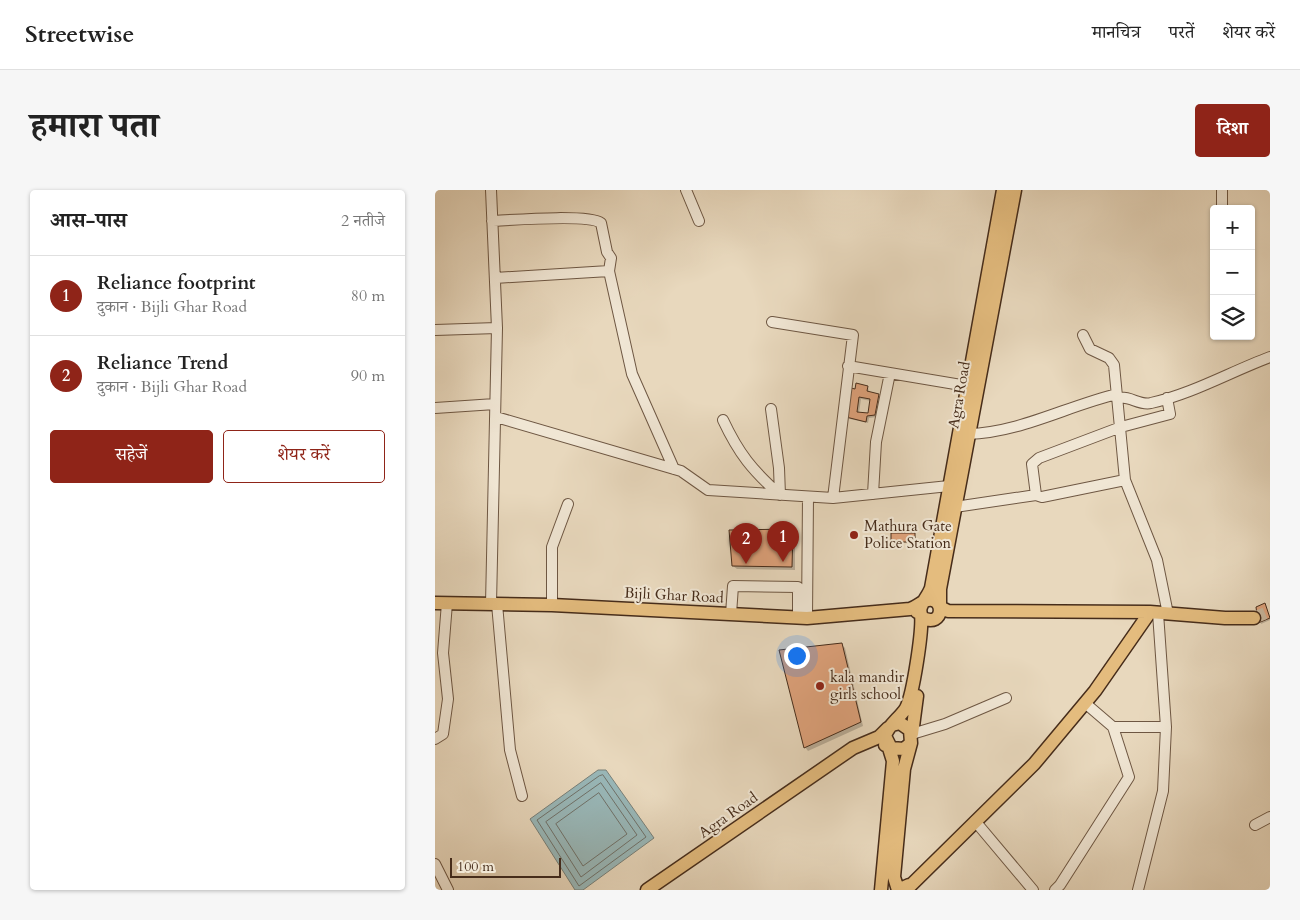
<!DOCTYPE html>
<html lang="hi">
<head>
<meta charset="utf-8">
<style>
	:root { --surface:#fff; --page:#f6f6f6; --text:#222; --muted:#767676; --line:#e0e0e0; --accent:#8f2418 }
	body { margin:0; font-family:Cardo,"Noto Serif Devanagari",serif; background:var(--page); color:var(--text) }
	.controls { position:absolute; right:15px; top:15px; display:grid; overflow:hidden; border-radius:5px; box-shadow:0 1px 4px #0004 }
	.controls button { width:45px; height:45px; display:grid; place-items:center; padding:0; border:0; border-bottom:1px solid var(--line); background:var(--surface); color:var(--text); font:25px sans-serif }
	.scale { position:absolute; left:15px; bottom:12px; width:111px; box-sizing:border-box; padding-left:5px; border:2px solid #462c1a; border-top:0; font-size:14px; line-height:18px; white-space:nowrap; color:#462c1a; -webkit-text-stroke:4px #f0e6d4; paint-order:stroke }
	.you { position:absolute; left:361px; top:465px; width:18px; height:18px; margin:-12px; border:4px solid #fff; border-radius:50%; background:#1a73e8; box-shadow:0 0 0 8px #1a73e833 }
	.badge { display:grid; place-items:center; width:32px; height:32px; border-radius:50%; background:var(--accent); color:#fff; font-size:16px; font-weight:700 }
	.pin { position:absolute; translate:-50% -41px; filter:drop-shadow(0 1px 2px #0008) }
	.pin::after { content:''; position:absolute; top:26px; width:18px; height:15px; background:inherit; clip-path:polygon(0 0,100% 0,50% 100%) }
	.list { margin:0; padding:0; list-style:none }
	h2 { display:flex; justify-content:space-between; align-items:center; height:65px; margin:0; padding:0 20px; font-size:21px }
	h2 small { font-size:16px; font-weight:400; color:var(--muted) }
	.list li { display:grid; grid-template-columns:32px 1fr auto; gap:15px; align-items:center; box-sizing:border-box; height:80px; padding:0 20px; border-top:1px solid var(--line) }
	.list b { display:block; font-size:19px; white-space:nowrap }
	.list p { margin:0; font-size:16px; white-space:nowrap; color:var(--muted) }
	.list em { font-size:16px; font-style:normal; color:var(--muted) }
	.actions { display:flex; gap:10px; padding:15px 20px }
	.actions a { flex:1; padding:11px 0; border:1px solid var(--accent); border-radius:5px; text-align:center; font-size:18px; color:var(--accent) }
	.actions .main { background:var(--accent); color:#fff }
	.icon { flex:none; width:28px; height:28px; fill:none; stroke:currentColor; stroke-width:2; stroke-linecap:round; stroke-linejoin:round }
	.map { position:relative; flex:none; width:835px; height:700px; overflow:hidden; border-radius:5px }
	header { display:flex; align-items:center; gap:30px; box-sizing:border-box; height:70px; padding:0 25px; background:var(--surface); border-bottom:1px solid var(--line) }
	header strong { font-size:24px }
	nav { display:flex; gap:28px; margin-inline-start:auto; font-size:18px }
	.intro { display:flex; align-items:center; justify-content:space-between; box-sizing:border-box; height:120px; padding:0 30px }
	h1 { margin:0; font-size:35px }
	.button { padding:12px 22px; border-radius:5px; background:var(--accent); color:#fff; font-size:18px; font-weight:700 }
	main { display:flex; gap:30px; padding:0 30px }
	aside { flex:1; background:var(--surface); border-radius:5px; box-shadow:0 1px 4px #0004 }
	.map>svg:first-child { display:block }
</style>
</head>
<body>
<header>
<strong>Streetwise</strong>
<nav><a>मानचित्र</a><a>परतें</a><a>शेयर करें</a></nav>
</header>
<div class="intro"><h1>हमारा पता</h1><a class="button">दिशा</a></div>
<main>
<aside>
<h2>आस-पास<small>2 नतीजे</small></h2>
<ul class="list">
<li><span class="badge">1</span><div><b>Reliance footprint</b><p>दुकान · Bijli Ghar Road</p></div><em>80 m</em></li>
<li><span class="badge">2</span><div><b>Reliance Trend</b><p>दुकान · Bijli Ghar Road</p></div><em>90 m</em></li>
</ul>
<div class="actions"><a class="main">सहेजें</a><a>शेयर करें</a></div>
</aside>
<div class="map">
<svg width="835" height="700" viewBox="0 0 835 700">
	<rect width="100%" height="100%" fill="#e8d8bd"/>
	<filter id="stains"><feTurbulence type="fractalNoise" baseFrequency=".004" numOctaves="4"/><feColorMatrix values="0 0 0 0 .2 0 0 0 0 .09 0 0 0 0 .02 0 0 0 .5 -.17"/></filter>
	<radialGradient id="worn" r=".72"><stop offset=".6" stop-color="#630" stop-opacity="0"/><stop offset="1" stop-color="#630" stop-opacity=".3"/></radialGradient>
	<!-- water -->
	<path fill="#99b8b9" stroke="#788079" d="M163 580H171L219 648 148 700H140L95 629Z"/>
	<!-- shadow -->
	<path fill="#0003" fill-rule="evenodd" d="M433 197 434 203 446 208 442 227 434 228 433 233 415 229 413 227 417 200ZM426 209 436 211 434 225 424 223Z
		M357 340 360 343V380L302 379 298 376Z
		M480 344 481 353 457 352Z
		M831 416 835 430 826 434 822 418Z
		M407 455 410 458 428 536 373 561 370 557Z"/>
	<g fill="none" stroke-linecap="round" stroke-linejoin="round">
		<!-- shore -->
		<path stroke="#70726a" stroke-width="1" d="M168 585 211 647 144 696 102 630 164 586Z
			M166 593 202 645 146 687 111 632Z
			M164 603 192 644 148 676 121 634Z"/>
	</g>
	<!-- building -->
	<path fill="#dda17a" stroke="#462c1a" fill-rule="evenodd" d="M421 193 433 196 432 201 444 204 440 225 432 226 431 232 411 227 416 198 420 199ZM424 207 435 209 433 223 422 222Z
		M358 339 357 377 297 376 294 340Z
		M456 343H480V352H456Z
		M830 413 835 428 823 433 821 417Z
		M407 453 426 532 369 558 344 460Z"/>
	<g fill="none" stroke-linecap="round" stroke-linejoin="round">
		<!-- major-tunnel -->
		<path stroke="#c8b69c" stroke-width="12" stroke-dasharray="12 6" stroke-linecap="butt" d="M819 428 835 421"/>
		<defs>
			<path id="minor" d="M56 0 62 138 56 414
				M251 0 264 31
				M787 0V19
				M57 31C76 30 154 24 166 33L172 62 176 68 174 81 197 184 239 279
				M60 88 174 81
				M0 140 62 138
				M413 176 538 197
				M682 208C695 205 704 216 716 213 757 204 795 182 835 167
				M0 218 60 214
				M61 227 246 281 273 300 398 308 418 145 337 132
				M288 230C304 264 317 280 345 305L344 278 336 219
				M533 244C584 243 632 216 682 204
				M690 290 722 370 733 424
				M438 304 441 252 455 183
				M601 305 597 274 604 268 686 237 735 224 732 208
				M398 308 514 296
				M520 317 601 305 607 307 690 290 679 175 674 168 655 159 648 145
				M62 414 75 560 87 606
				M117 415V357L133 314
				M296 424 298 396 363 397V427
				M372 428 373 307
				M678 537H731
				M477 544 510 534 571 508
				M0 549 8 544 13 509 8 463 12 413
				M540 631 598 700
				M820 635 835 627
				M0 674 13 700
				M620 700 625 695 694 587 678 537 650 513
				M703 700 728 601 731 537 723 423"/>
			<path id="major" d="M580 0 505 399V417L513 421 715 422 790 428H819
				M0 413 117 415 372 428 475 419C482 417 487 411 493 410 510 407 509 438 488 428 480 418 492 409 496 398L568 0
				M457 535 465 533 475 540 476 553 469 559 456 558 450 546C453 535 465 528 471 518 478 505 488 440 486 424L482 422
				M477 544 482 506
				M474 695 463 700 459 687 469 579 476 553
				M212 700 418 558 444 547 453 538
				M446 700 458 571 453 555H450
				M471 700 599 574 660 501 715 422"/>
		</defs>
		<!-- minor casing -->
		<use href="#minor" stroke="#6e5743" stroke-width="12"/>
		<!-- major casing -->
		<use href="#major" stroke="#462c1a" stroke-width="15"/>
		<!-- minor -->
		<use href="#minor" stroke="#f0e6d4" stroke-width="10"/>
		<!-- major -->
		<use href="#major" stroke="#e4bc7e" stroke-width="12"/>
	</g>
	<!-- markers -->
	<g fill="#8f2418" stroke="#f0e6d4" stroke-width="2">
		<circle cx="419" cy="345" r="5"/>
		<circle cx="385" cy="496" r="5"/>
	</g>
	<g text-anchor="middle" stroke-width="4" stroke-linejoin="round" paint-order="stroke">
		<!-- street labels -->
		<g font-size="15" fill="#462c1a" stroke="#f0e6d4">
			<text transform="translate(524 205) rotate(-80)" y="5">Agra Road</text>
			<text transform="translate(239 405) rotate(3)" y="5">Bijli Ghar Road</text>
			<text transform="translate(293 625) rotate(-35)" y="5">Agra Road</text>
		</g>
		<!-- poi labels -->
		<g font-size="15" fill="#462c1a" stroke="#f0e6d4" text-anchor="start">
			<text x="429" y="341">Mathura Gate<tspan x="429" dy="17">Police Station</tspan></text>
			<text x="395" y="492">kala mandir<tspan x="395" dy="17">girls school</tspan></text>
		</g>
	</g>
	<rect width="100%" height="100%" filter="url(#stains)"/>
	<rect width="100%" height="100%" fill="url(#worn)"/>
</svg>
<div class="controls">
<button>+</button>
<button>−</button>
<button><svg class="icon" aria-label="layers" viewBox="0 0 24 24"><path d="M12 4l9 5-9 5-9-5zM3 14l9 5 9-5"/></svg></button>
</div>
<div class="scale">100 m</div>
<div class="you"></div>
<div class="pin badge" style="left:348px;top:372px">1</div>
<div class="pin badge" style="left:311px;top:374px">2</div>
</div>
</main>
</body>
</html>
